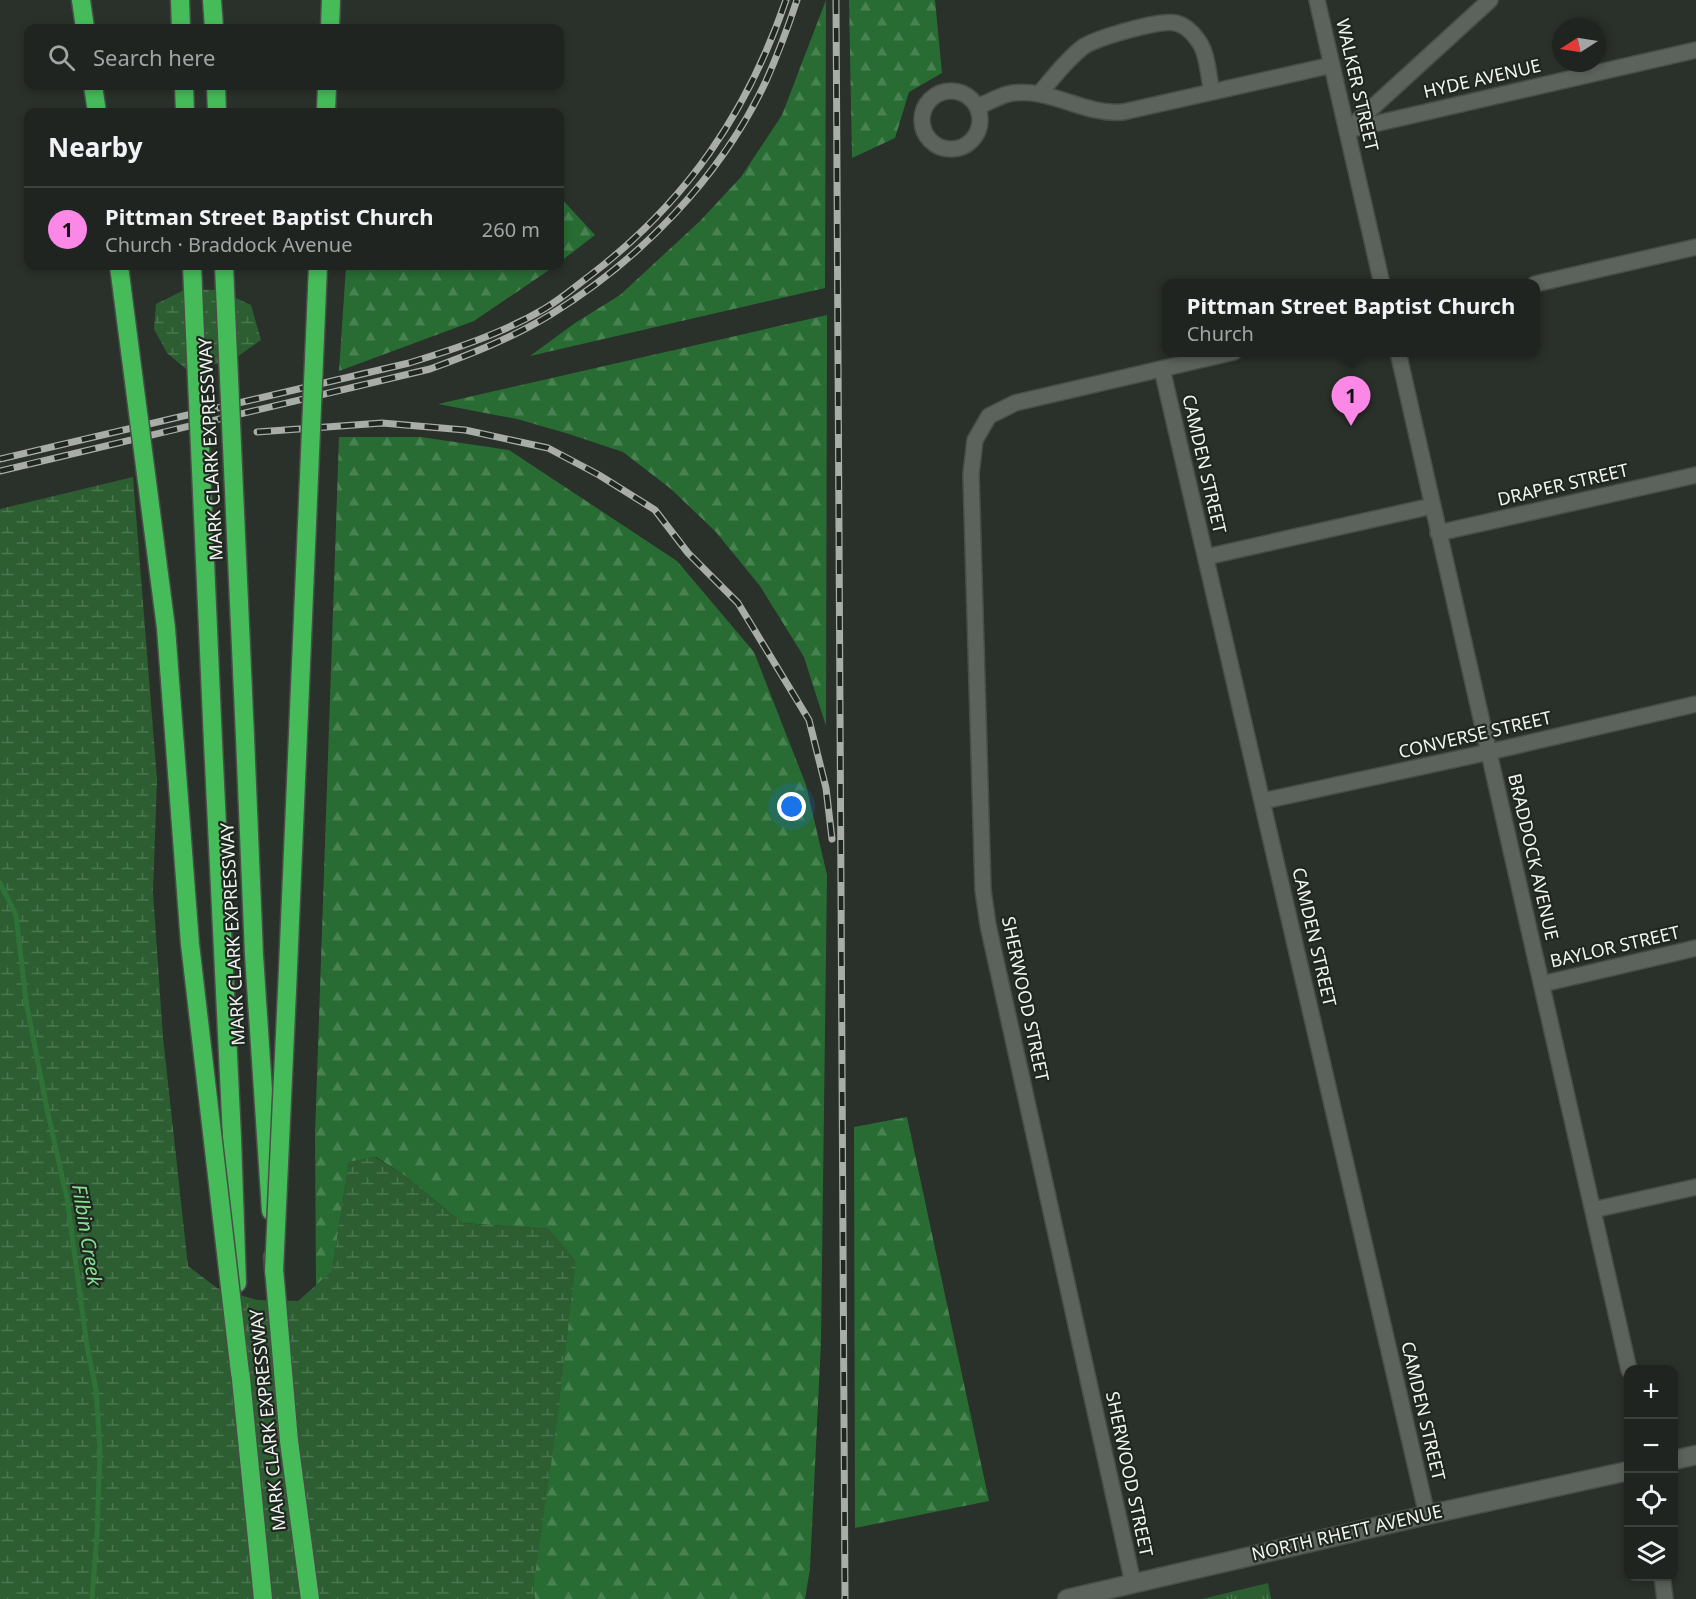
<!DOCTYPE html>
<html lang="en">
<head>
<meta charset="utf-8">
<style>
	:root { --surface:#202420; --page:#2d302d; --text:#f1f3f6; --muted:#a2a4a5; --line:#3d413e; --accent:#fb87e6 }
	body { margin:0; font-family:"Noto Sans",sans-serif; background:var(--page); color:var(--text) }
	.controls { position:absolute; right:18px; bottom:18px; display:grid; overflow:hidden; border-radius:12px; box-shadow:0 3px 9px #0003 }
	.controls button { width:54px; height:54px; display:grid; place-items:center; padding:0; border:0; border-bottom:2px solid var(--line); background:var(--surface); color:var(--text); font:30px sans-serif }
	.compass { position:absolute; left:1552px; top:18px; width:54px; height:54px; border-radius:50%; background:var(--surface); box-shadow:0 3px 9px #0003; rotate:258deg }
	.you { position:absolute; left:792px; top:807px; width:21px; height:21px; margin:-15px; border:4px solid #fff; border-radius:50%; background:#1a73e8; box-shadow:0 0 0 9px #1a73e833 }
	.badge { display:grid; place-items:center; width:39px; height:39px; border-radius:50%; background:var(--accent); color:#111; font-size:20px; font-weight:700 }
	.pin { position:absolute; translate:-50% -50px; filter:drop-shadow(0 2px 3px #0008) }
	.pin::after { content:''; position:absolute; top:32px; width:21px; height:18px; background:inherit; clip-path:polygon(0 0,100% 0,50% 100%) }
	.popup { position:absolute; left:1162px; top:279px; width:378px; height:78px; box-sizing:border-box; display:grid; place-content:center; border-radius:12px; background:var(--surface); filter:drop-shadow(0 2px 4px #0005); font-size:20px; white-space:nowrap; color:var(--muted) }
	.popup b { font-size:22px; color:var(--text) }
	.popup::after { content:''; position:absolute; left:50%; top:100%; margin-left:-12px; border:12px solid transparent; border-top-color:var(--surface) }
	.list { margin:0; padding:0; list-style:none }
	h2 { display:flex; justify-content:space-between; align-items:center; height:78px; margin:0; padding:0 24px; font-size:26px }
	h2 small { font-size:20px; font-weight:400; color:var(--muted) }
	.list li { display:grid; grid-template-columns:39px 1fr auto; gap:18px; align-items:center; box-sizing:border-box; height:84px; padding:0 24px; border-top:2px solid var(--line) }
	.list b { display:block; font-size:22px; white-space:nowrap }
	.list p { margin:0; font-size:20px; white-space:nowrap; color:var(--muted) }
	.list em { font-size:20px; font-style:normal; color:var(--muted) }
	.icon { flex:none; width:33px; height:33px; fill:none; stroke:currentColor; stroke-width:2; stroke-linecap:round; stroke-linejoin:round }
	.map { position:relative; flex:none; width:1696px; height:1599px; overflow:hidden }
	.search { position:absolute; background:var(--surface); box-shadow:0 3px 9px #0003; left:24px; top:24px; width:540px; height:66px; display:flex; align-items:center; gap:15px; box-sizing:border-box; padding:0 21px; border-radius:12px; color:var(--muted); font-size:22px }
	.panel { position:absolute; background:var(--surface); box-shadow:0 3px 9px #0003; left:24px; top:108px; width:540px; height:162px; border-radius:12px }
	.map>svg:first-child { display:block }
</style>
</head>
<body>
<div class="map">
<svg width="1696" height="1599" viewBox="0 0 1696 1599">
	<defs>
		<pattern id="grass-tufts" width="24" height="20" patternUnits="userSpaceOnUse" patternTransform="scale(1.5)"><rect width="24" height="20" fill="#2c5e32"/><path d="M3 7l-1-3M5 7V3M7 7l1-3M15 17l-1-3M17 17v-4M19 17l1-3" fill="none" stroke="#4b7650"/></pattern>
		<pattern id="forest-firs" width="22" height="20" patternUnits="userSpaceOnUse" patternTransform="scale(1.5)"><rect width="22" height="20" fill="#286c33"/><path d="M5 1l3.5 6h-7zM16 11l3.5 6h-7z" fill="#488251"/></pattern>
		<pattern id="wetland-marsh" width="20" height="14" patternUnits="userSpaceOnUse" patternTransform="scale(1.5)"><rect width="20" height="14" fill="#2c5e32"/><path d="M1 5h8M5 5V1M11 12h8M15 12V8" fill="none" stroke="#4b7650"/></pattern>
	</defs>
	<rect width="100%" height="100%" fill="#2a302a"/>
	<!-- grass -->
	<path fill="url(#grass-tufts)" d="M1268 1583 1271 1599H1202Z"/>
	<!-- forest -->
	<path fill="url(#forest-firs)" d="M826 0 825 288 530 356 575 323 620 295 700 221 741 177 782 115Z
		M849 0H935L942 73 909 92 895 138 852 158Z
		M560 197 595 235 560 262Z
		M346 266H555L474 321 339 371Z
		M827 315 826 726 804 657 760 586 715 531 671 489 623 452 569 434 517 419 438 404Z
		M339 437H421L509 450 677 561 754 652 806 785 827 875 821 1342 810 1569 805 1599H535L533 1589 549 1229 462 1223 404 1175 376 1157 349 1162 332 1272 316 1285 315 1134Z
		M907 1117 989 1501 855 1528 854 1127Z"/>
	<!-- wetland -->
	<path fill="url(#wetland-marsh)" d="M186 289 218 290 251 305 261 340 233 360 187 370 167 353 154 329 156 304Z
		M133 477 157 779 153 892 163 1037 188 1266 217 1288 257 1300 298 1301 332 1271 349 1162 375 1157 404 1175 462 1223 549 1229 576 1261 557 1423 533 1589 535 1599H0V509Z"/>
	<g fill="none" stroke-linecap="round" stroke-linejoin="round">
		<!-- stream -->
		<path stroke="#2f7238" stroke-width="5" d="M0 883 16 915 26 1001 47 1109 67 1198 87 1346 96 1390 100 1450 97 1534 92 1599"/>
		<defs>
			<path id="minor" d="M1317 0 1382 284
				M922 120a29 29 0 1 1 58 0a29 29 0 1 1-58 0Z
				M1039 94C1053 78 1066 60 1083 47 1096 38 1161 19 1176 23 1184 25 1192 32 1197 39 1208 52 1208 76 1212 92
				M977 107C987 103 997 97 1008 94 1047 85 1084 116 1123 112L1332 65
				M1350 128 1490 0
				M1348 130 1696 50
				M1535 284 1696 247
				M1398 352 1629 1370
				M1162 369 1427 1515
				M1438 533 1696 475
				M1206 557 1432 506
				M1263 801 1489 752 1696 704
				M1542 984 1696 948
				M1593 1210 1696 1187
				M1662 1576 1665 1599
				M1133 1583 988 925 983 890 971 474 975 440 989 416 1015 403 1234 352"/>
			<path id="secondary" d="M1674 1460 1696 1455
				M1067 1599 1427 1515 1628 1471"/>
			<path id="motorway" d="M81 0 85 28
				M180 0 181 28
				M212 0 214 28
				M330 28 331 0
				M93 86 97 112
				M184 86 185 112
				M216 86 217 112
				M326 112 327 86
				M245 737 254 955 271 1211
				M213 742 232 1138 237 1283
				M273 1257 289 1441 310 1599
				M239 1359 263 1599"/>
		</defs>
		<!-- minor casing -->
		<use href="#minor" stroke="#484d48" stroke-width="18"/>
		<!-- secondary casing -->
		<use href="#secondary" stroke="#484d48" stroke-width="21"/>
		<!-- motorway casing -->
		<use href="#motorway" stroke="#484d48" stroke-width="21"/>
		<!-- minor -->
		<use href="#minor" stroke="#5c625c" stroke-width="15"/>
		<!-- secondary -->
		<use href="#secondary" stroke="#5c625c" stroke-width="18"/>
		<!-- motorway -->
		<use href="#motorway" stroke="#45bc59" stroke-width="18"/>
		<defs>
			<path id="rail" d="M836 0 845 1599
				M257 432 382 423 465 430 548 448 599 475 655 510 688 553 738 603 809 720 826 788 832 839
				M0 459 409 363C455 349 503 333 544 309 561 299 576 286 592 274 687 201 747 113 786 0
				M0 471 430 369C471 354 512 338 550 315 640 260 721 177 766 81 778 54 788 27 797 0"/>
		</defs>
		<!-- rail casing -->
		<use href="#rail" stroke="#a8ada8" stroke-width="7"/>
		<!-- rail -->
		<use href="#rail" stroke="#202620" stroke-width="4.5" stroke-dasharray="14" stroke-linecap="butt"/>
		<defs>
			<path id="motorway-bridge" d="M119 266 166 628 190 944 240 1373
				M192 266 213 742
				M224 266 245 737
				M274 1271C291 936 302 600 318 266"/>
		</defs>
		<!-- motorway-bridge casing -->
		<use href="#motorway-bridge" stroke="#484d48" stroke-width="21" stroke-linecap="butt"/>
		<!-- motorway-bridge -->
		<use href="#motorway-bridge" stroke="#45bc59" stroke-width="18"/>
	</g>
	<g text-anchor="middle" stroke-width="4.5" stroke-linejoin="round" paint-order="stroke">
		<!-- street labels -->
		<g font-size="18" fill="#f1f5f1" stroke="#202620">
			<text transform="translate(1482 79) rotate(-13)" y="6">HYDE AVENUE</text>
			<text transform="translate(1357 85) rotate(77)" y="6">WALKER STREET</text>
			<text transform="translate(211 449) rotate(-93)" y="6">MARK CLARK EXPRESSWAY</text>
			<text transform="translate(1204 464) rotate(77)" y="6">CAMDEN STREET</text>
			<text transform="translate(1563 485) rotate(-13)" y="6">DRAPER STREET</text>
			<text transform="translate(1475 735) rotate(-13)" y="6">CONVERSE STREET</text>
			<text transform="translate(1533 857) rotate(77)" y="6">BRADDOCK AVENUE</text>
			<text transform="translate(233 934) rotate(-93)" y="6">MARK CLARK EXPRESSWAY</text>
			<text transform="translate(1314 937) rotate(77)" y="6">CAMDEN STREET</text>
			<text transform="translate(1615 947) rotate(-13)" y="6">BAYLOR STREET</text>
			<text transform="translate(1025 999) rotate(78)" y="6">SHERWOOD STREET</text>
			<text transform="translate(1423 1411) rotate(77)" y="6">CAMDEN STREET</text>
			<text transform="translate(268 1420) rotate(-96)" y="6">MARK CLARK EXPRESSWAY</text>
			<text transform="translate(1129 1474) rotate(78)" y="6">SHERWOOD STREET</text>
			<text transform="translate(1347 1533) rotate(-13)" y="6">NORTH RHETT AVENUE</text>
		</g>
		<!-- water labels -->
		<g font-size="20" font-style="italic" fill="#86e18f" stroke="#202620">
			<text transform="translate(87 1235) rotate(81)" y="7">Filbin Creek</text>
		</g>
	</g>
</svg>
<div class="controls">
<button>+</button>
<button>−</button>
<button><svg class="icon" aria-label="locate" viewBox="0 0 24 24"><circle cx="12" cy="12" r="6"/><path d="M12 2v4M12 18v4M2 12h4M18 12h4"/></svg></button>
<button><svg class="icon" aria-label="layers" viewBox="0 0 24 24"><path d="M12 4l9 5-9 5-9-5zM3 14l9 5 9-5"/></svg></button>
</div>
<svg class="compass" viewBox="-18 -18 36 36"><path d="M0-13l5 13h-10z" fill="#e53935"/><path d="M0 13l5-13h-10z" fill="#a2a4a5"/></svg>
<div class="you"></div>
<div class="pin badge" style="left:1351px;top:426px">1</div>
<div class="popup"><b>Pittman Street Baptist Church</b>Church</div>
<div class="search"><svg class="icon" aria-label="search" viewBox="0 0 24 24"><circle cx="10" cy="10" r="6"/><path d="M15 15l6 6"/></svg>Search here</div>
<section class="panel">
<h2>Nearby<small></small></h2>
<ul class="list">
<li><span class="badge">1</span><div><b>Pittman Street Baptist Church</b><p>Church · Braddock Avenue</p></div><em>260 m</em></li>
</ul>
</section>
</div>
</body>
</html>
